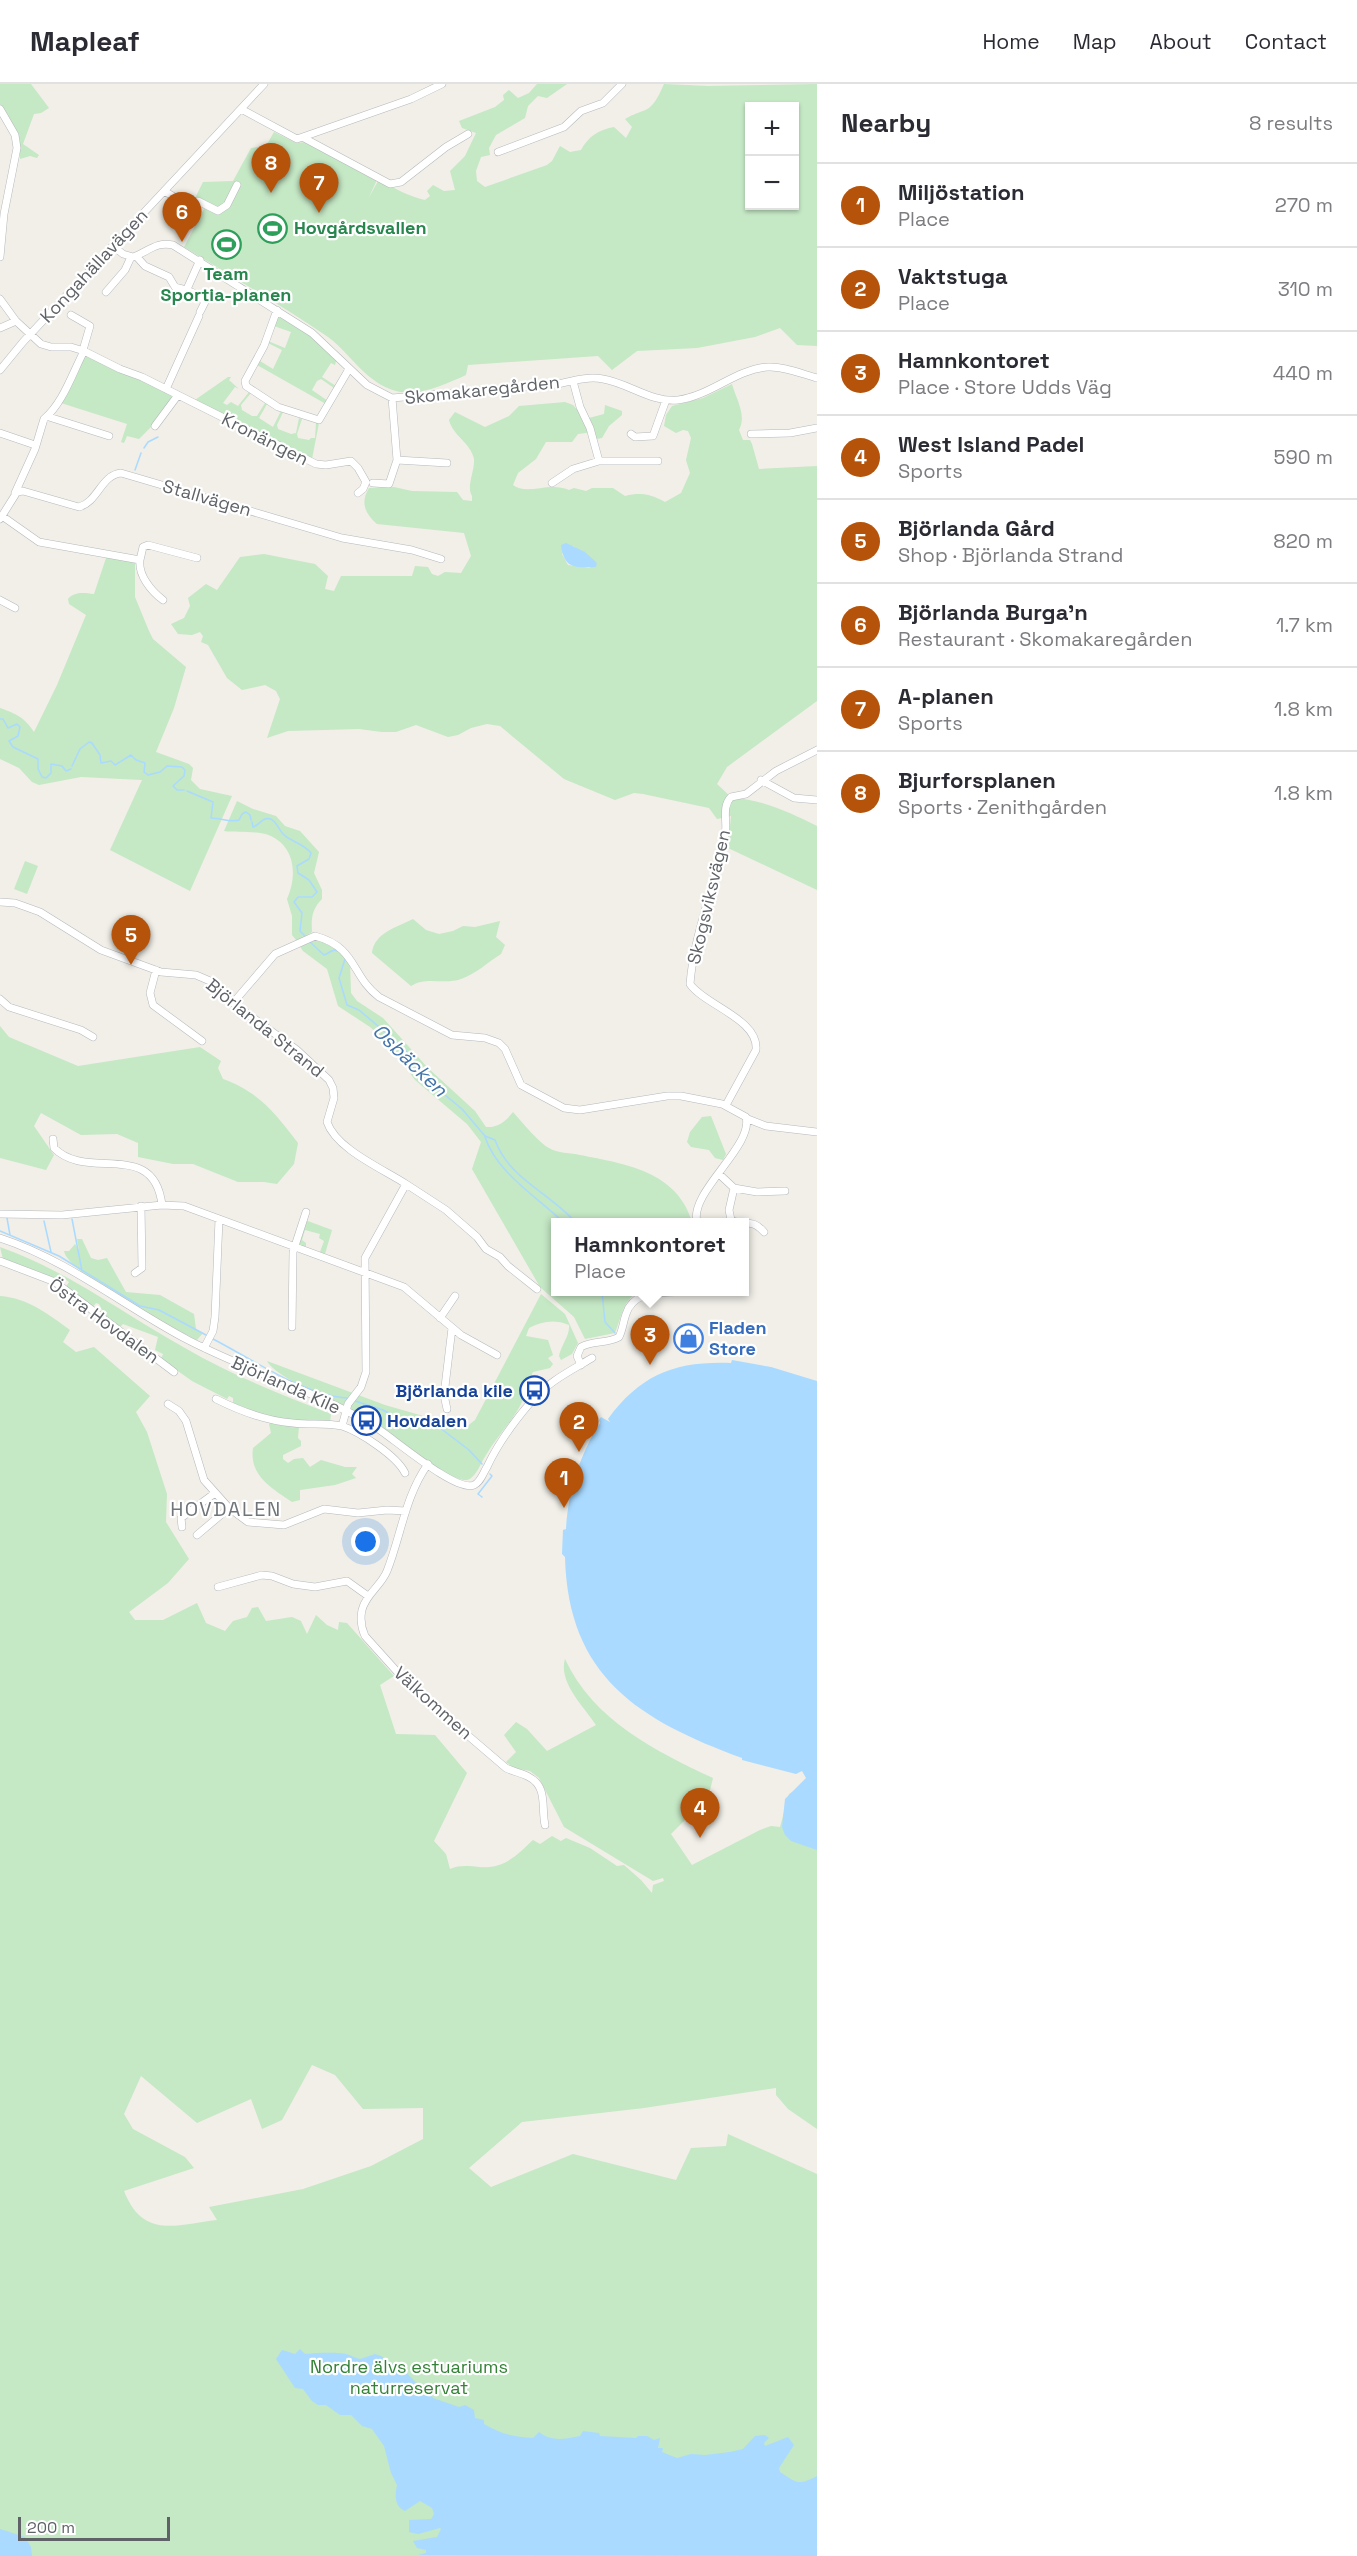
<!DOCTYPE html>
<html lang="en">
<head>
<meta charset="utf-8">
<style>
	:root { --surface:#fff; --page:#f2f2f3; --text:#2b2b33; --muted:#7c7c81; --line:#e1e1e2; --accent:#b45309 }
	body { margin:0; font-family:"Space Grotesk",sans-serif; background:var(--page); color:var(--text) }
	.controls { position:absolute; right:18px; top:18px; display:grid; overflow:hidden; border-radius:0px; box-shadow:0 2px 4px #0004 }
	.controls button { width:54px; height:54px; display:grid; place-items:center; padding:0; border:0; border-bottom:2px solid var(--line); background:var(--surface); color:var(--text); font:30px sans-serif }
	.scale { position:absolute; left:18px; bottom:15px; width:152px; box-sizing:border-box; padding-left:6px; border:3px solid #5f6368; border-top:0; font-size:16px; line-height:21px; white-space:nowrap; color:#5f6368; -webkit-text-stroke:4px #fff; paint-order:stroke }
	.you { position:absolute; left:366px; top:1458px; width:21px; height:21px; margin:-15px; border:4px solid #fff; border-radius:50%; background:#1a73e8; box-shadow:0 0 0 9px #1a73e833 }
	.badge { display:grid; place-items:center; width:39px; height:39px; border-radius:50%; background:var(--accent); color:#fff; font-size:20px; font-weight:700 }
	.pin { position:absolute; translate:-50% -50px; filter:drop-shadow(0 2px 3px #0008) }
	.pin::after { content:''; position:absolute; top:32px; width:21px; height:18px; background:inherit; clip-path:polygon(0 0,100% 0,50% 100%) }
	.popup { position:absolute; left:551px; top:1134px; width:198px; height:78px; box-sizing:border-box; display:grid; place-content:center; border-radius:0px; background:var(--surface); filter:drop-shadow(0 2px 4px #0005); font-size:20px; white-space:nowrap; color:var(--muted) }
	.popup b { font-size:22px; color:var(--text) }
	.popup::after { content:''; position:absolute; left:50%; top:100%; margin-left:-12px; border:12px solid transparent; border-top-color:var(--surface) }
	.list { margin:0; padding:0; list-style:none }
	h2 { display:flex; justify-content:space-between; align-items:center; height:78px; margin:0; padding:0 24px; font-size:26px }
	h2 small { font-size:20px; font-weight:400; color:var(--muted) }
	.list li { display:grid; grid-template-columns:39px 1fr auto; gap:18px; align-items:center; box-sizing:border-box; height:84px; padding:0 24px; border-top:2px solid var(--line) }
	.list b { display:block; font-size:22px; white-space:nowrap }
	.list p { margin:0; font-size:20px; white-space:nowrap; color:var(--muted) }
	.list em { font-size:20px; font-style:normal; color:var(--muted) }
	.map { position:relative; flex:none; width:817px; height:2472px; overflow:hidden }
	header { display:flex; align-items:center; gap:36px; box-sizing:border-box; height:84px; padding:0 30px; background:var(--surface); border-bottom:2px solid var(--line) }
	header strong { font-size:28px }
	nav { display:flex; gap:33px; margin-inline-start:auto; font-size:21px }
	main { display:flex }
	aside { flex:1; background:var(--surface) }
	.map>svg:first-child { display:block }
</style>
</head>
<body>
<header>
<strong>Mapleaf</strong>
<nav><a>Home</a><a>Map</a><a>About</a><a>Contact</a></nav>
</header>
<main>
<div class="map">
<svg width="817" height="2472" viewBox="0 0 817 2472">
	<rect width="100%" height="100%" fill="#f1efe8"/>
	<!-- green -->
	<path fill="#c5e8c5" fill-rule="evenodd" d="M0 0H31L49 24 41 29 34 30 23 60 39 71 37 74 30 72 20 75V56L0 20Z
		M537 0H567L547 14 538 12 528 22 525 34 496 51 489 64 490 71 481 73 476 87 477 97 485 103 547 81 552 77 560 62 570 68 581 66C589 52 598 46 614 43L626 54 632 43 625 35C632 31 635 30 643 27 654 24 660 9 664 0L708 2 817 0V262L797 261 780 244 755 253 697 264 637 267 612 286 598 272 468 281 466 291C446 300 419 313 396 307 366 299 351 270 328 253 281 221 232 193 184 163L204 125 196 112 203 98 233 97 251 64 266 62 274 48 296 59 305 58 377 96 368 115 378 97C394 103 409 113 425 116L430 112 427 107 433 101 444 107 455 106 450 87 465 72 476 49 462 44 459 37 495 23 504 16 503 11 509 6 518 14 529 9ZM750 22H794V122H750Z
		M278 232C300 236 322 260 336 277L335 281 331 279 322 293 336 302 334 304 321 295 317 297 312 306 328 317 326 320 257 281 260 277 273 285 282 266 268 259V257L285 264 291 248 274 242Z
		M88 271 169 308 173 314 160 334 139 355 127 352 124 359 121 358 127 340 61 319 81 277Z
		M228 293H231L229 296 239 305 235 303 223 319 227 321 231 318 238 322 249 308 251 309 241 321 242 326 252 332H257L265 319 267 320 259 334 273 343 281 327 283 328 277 341 278 345 291 350 296 349 299 334 302 335 297 350 298 354 309 356 311 354H315L316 339H319L312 375 192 318Z
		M732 300C736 315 747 331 739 346L743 356H750L752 360 759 385 817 382V617L727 683 717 700 732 714C762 715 791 729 817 742V806L728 764 731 732 717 735 709 724 643 710 634 709 615 716 564 695 500 642 487 640 471 644 458 651 448 653 416 641 396 648H382L359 645 288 647 267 654 280 615 276 607 265 601 242 606 227 594 208 561 201 558 203 552 200 548 192 551 178 550 171 540 184 534 190 522 188 514 206 500 217 506 240 473 264 470 315 480 328 492 325 505 334 507 341 492H412L415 482 428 483 432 490 438 492 445 488 461 489 471 472 464 449 377 440C365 430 360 418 369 404L394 403 412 407 457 408 463 416 472 417V412C466 402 475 387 474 375 471 359 453 352 449 336L455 328 485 343 509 332 519 322 565 318 573 321 581 330 589 334 604 330 605 321 622 327V331L609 342 602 354 597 355 593 348 578 350 572 358H546L536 375 518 389 513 401C527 412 549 397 569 406L574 404 586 407 592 404H613L625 412C641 408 650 410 665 418L681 409 690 389 686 376 691 354 688 347 683 346 676 349 664 342 666 331 672 322 703 314ZM573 462 597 479 589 484 568 481 562 470Z
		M107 471 135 479V513L149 547 153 555 186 583 174 624 156 668 189 680 193 684 191 696 200 705 232 712 190 807 110 766 142 696 81 693 39 701 32 698 19 684 0 675V624C17 630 25 634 34 648L57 601 86 531 69 520 68 515C75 507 84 509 94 510Z
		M237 717 253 725 276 732 285 742 300 747 319 768 314 789 322 806V815C312 825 311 834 312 848L297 857 292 851V832L287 815C297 793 296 764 271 752 259 746 238 749 224 747Z
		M25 777 38 782 27 810 14 805Z
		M413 835 426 846 439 850 453 847 463 842 475 843 500 837 496 853 505 861 501 870C488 878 476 890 461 895 444 901 426 892 411 902L372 869C374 849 397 843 413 835Z
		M314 854 338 866 350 877 351 909 357 917 383 934 428 984 475 1027 486 1043C498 1044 506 1037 513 1028 522 1038 538 1058 549 1064 557 1069 571 1069 580 1071 625 1080 677 1087 692 1138H556V1208H637C622 1219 622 1232 615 1249L585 1255 574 1233 540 1203 472 1085 481 1058 467 1040 415 996 387 958 370 943 338 922 327 885 303 867 299 861Z
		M0 942 9 953 78 982 200 963 221 977 218 984 223 995C259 1008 275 1029 298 1059L294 1080 277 1100 264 1098H238L193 1080H173L138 1073V1059L117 1050 81 1051 41 1029 34 1042 54 1071 46 1086 0 1074Z
		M711 1032 726 1070 723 1076 715 1074 709 1066 691 1063 687 1058 690 1048 702 1033Z
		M305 1136 332 1146 325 1170 320 1168 324 1157 319 1154 320 1150 305 1146 302 1156 306 1159V1163L300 1161 298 1156Z
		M77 1155H82L91 1174 98 1176 107 1174 126 1208 160 1211 194 1230 196 1245 203 1249 197 1256C174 1244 67 1189 64 1167H69L75 1160 79 1166Z
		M0 1163C66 1186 124 1230 185 1264 231 1291 282 1311 331 1330L330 1338 275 1335 233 1322V1314L229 1312 227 1315 192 1297 161 1275 163 1270 155 1266 158 1253 123 1240 118 1245 99 1231 102 1226 99 1220 96 1219 92 1224 65 1204 69 1198 62 1193 57 1198 42 1189 3 1175Z
		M541 1210 565 1230 578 1259 572 1270 561 1276 559 1272C561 1261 570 1252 569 1241 555 1235 542 1237 529 1244L526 1252 548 1256 553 1271 548 1274 553 1280 550 1284 533 1288C527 1298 527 1308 522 1318 513 1337 496 1353 486 1371 481 1378 476 1394 467 1396 448 1398 393 1349 374 1338 351 1325 276 1295 267 1277L385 1321 465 1344 475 1336Z
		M0 1212C28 1214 48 1230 70 1246L63 1258 76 1268 94 1263 150 1312 136 1328 147 1348 167 1410 166 1438 189 1475 168 1499 129 1528 135 1536H163L197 1519 206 1539 225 1547 233 1537 247 1533 252 1524 258 1523 266 1537 292 1533 301 1537 307 1550 316 1531 327 1541 338 1546 339 1538 347 1539 394 1592 380 1601 396 1650 435 1651 467 1689 434 1757 446 1770 450 1785C460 1781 468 1782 479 1783 504 1785 516 1772 533 1756L540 1760 552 1752 561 1757 566 1754 590 1764 617 1782 624 1781 641 1796 652 1809 653 1801 664 1797 663 1794 653 1797 564 1743 539 1694 530 1687 514 1684 506 1678 516 1668 504 1651 516 1638 527 1645 547 1667 596 1641C584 1623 558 1598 565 1575 593 1636 655 1667 713 1694L706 1722 692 1729 671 1750 692 1781 760 1746 771 1742 780 1743 789 1710 817 1693V2045L788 2025 776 2011V2004L644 2024 522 2038 469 2084 491 2103 573 2070 676 2096 691 2064 726 2062 728 2050 817 2090V2472H0ZM312 1981 335 1991 363 2025 423 2024V2055L371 2082 303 2105 209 2123 217 2136C175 2141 143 2155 124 2107L194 2084 185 2073 133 2045 124 2030 141 1992 197 2039 251 2015 262 2045 282 2036Z
		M272 1338 299 1342 298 1354 301 1357V1362L283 1371V1375L288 1379 294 1375 303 1374 310 1383 321 1376 345 1383H357L352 1390 356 1394 335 1401 300 1406V1416L292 1418C272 1404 249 1392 253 1364L271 1349 269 1340Z"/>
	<!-- water -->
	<path fill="#aadaff" d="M566 459 585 468 597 479 596 483C575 484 564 485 561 461Z
		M732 1276 771 1283 817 1297V1766L791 1757 785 1751 782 1743 785 1715 806 1694 802 1687 796 1690 742 1676V1674C639 1636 568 1593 565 1473L562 1470 563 1446 566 1445C568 1408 580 1370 600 1339L599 1336 601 1333 610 1338 608 1335C641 1290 676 1277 731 1279Z
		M300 2265 305 2270C319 2269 332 2268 346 2270 350 2271 355 2274 360 2275L375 2270 381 2272 407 2289 419 2302 415 2303 418 2310 431 2311 433 2314 459 2323 465 2321 474 2326 475 2334 484 2336V2340C501 2350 513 2353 533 2354L539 2348C551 2358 566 2355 580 2352L583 2347 599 2349 600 2352 636 2354 638 2352H647L654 2356 660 2354 658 2364H663L662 2368 677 2374 691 2370 705 2371 730 2368 743 2365 755 2352 765 2351 769 2354 764 2359 765 2362 788 2353 794 2361 779 2384 780 2388C797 2399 798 2402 817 2392V2472L418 2471 426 2469V2466L417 2464 413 2457 437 2453 441 2445 440 2444 418 2450 409 2448V2436L431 2435 434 2430 432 2424 420 2417 405 2427C394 2422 395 2411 397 2401L391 2389 384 2362 372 2345 362 2342 351 2331H340L326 2321H318L312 2317 303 2305 295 2304 276 2275 282 2266 295 2270Z
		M0 2445 25 2453 31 2463 32 2472H0Z"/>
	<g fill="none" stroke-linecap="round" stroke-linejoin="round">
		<!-- stream -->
		<path stroke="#aadaff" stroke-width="1.5" d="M144 364 148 358 158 353
			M135 386 141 369
			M0 635H3L8 644 17 640 20 643 18 652 9 657 13 663 38 675V685L42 693 46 694 51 689V680L62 682 66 687 71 685
			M72 682 80 665 89 658 92 659 100 671 101 679 111 677 115 681 131 671 136 676 145 679 144 688 148 691 160 688 167 682 182 683 185 686 184 692 173 702 177 706H184
			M187 707 213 718 211 734C221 734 230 739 239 736L242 730 246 728 250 731 251 736
			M252 738 253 743C259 741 260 737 265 735 275 732 278 745 283 750 291 758 303 759 311 769L309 775 297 782 298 789 309 796 317 808 312 813H298L294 818 302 829 300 847 305 852
			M309 857 324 871 334 866 338 867
			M345 875 339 894 347 921 359 926 391 953 407 968 422 992 462 1025 485 1052 495 1056C509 1095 550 1109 575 1138
			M485 1053C497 1089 536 1112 563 1138
			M7 1134 10 1151
			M72 1135 82 1187
			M44 1137 51 1168
			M0 1147 59 1172 140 1222 159 1226 206 1251
			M602 1208 605 1238 615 1249
			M213 1255C252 1275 303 1311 347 1314
			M355 1317 383 1326 399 1335 431 1337 469 1366 482 1380
			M482 1413 478 1410 492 1392 490 1390"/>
		<defs>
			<path id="minor" d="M0 25 15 51 17 64 4 130 0 173
				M241 25 297 55 411 15 442 0
				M304 54 390 100 401 98 446 63 468 50
				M498 68 564 43 581 27 603 19 622 0
				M164 107 183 118 198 117 218 127 227 121 237 101
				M113 162 123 170 133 173C148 168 156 157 173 161L312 249 367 301 392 314 558 300C572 297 588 292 603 295 628 299 652 319 678 316 710 312 736 285 768 283 783 282 802 290 817 294
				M136 172 145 182 169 193 175 203C186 206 197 208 205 218L200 228
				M187 205 200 176
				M106 208 125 186 131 173
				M0 215 16 237 41 260 51 263H71L84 267 120 285 142 293 316 380 326 381 351 377 358 384 366 398 363 405 358 409
				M277 226 264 262 245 297 246 302 278 323 319 336 349 285
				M71 231 90 242 83 266
				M0 244 16 237
				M0 286 23 258 264 0
				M166 305 199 232
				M49 333 109 352
				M155 342 178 311
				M0 349 35 361
				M631 350 635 353 653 352 666 316
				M751 350 790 349 817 344
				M397 376 447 379
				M599 377H658
				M373 399 389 400 397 376 392 314
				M552 399 573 385 599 377 590 344 580 323 573 297
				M15 409 35 365 44 335C63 319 72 290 84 267
				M2 432 39 458 140 476 143 463 148 461 197 474
				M0 435 17 408 23 407 79 423C98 418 101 391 121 389L342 454 412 466 441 475
				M140 476C138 491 151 507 163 516
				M0 516 15 524
				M761 696 794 714 817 716
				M0 818 15 819 40 828 101 866 161 888 196 891 210 897 233 919 297 966 329 996 333 1004 334 1014 327 1038C336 1065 383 1085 406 1100L365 1174 366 1288 361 1303 348 1320 342 1342C360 1348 397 1372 405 1389
				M156 886 150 909 153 921 202 957
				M0 915 9 923 81 946 93 953
				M233 919 275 870 315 852C357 863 351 892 379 913L452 951 485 954 499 959 505 965 521 1001 564 1024 580 1026 667 1012H681L722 1020 746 1033C754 1062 689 1108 697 1138
				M726 1021 756 966C759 935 704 921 690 900 694 849 715 802 725 752 728 739 721 723 731 713L746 710 776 687 817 666
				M748 1035 766 1042 817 1048
				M53 1055 54 1064C87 1098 154 1054 162 1121
				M719 1090 734 1104 729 1126 731 1136C744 1143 751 1133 764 1148
				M406 1100 446 1126 477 1153 486 1165 500 1173 508 1182 537 1205
				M734 1104 757 1108 785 1107
				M0 1130 62 1131 162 1121 184 1122 404 1203 461 1251 497 1271
				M0 1154C68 1176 125 1223 188 1256 248 1287 315 1307 374 1342 392 1353 456 1409 474 1401 481 1398 483 1389 487 1383 498 1359 513 1339 530 1319 546 1299 570 1287 592 1274
				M0 1177 55 1198 174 1288
				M135 1189 142 1184 141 1122
				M440 1234 455 1212
				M292 1243 293 1168 306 1128
				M204 1264 213 1247 215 1233 219 1135
				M581 1281 577 1272 581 1263C593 1256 607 1260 619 1253 623 1245 623 1238 626 1230 633 1208 656 1209 674 1208
				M216 1315C240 1327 266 1337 293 1339 310 1341 326 1339 342 1342
				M168 1320 179 1327 186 1337 204 1396 229 1424 248 1438 284 1441 324 1425 358 1429 387 1426 406 1427
				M447 1325 444 1311 452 1244
				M428 1380C405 1412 401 1452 387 1487 381 1502 366 1510 362 1526 360 1535 361 1543 365 1552L410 1602 506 1684C514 1688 522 1689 529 1693 548 1703 541 1723 545 1741
				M182 1443 181 1434 215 1409
				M197 1451 229 1424
				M218 1503 262 1491 272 1492 293 1500 315 1503 347 1497 368 1512"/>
		</defs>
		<!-- minor casing -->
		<use href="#minor" stroke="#b5b8bc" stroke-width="8"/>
		<!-- minor -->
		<use href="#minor" stroke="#fff" stroke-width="7"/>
	</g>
	<!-- icons -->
	<defs>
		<symbol id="stadium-ring" viewBox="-11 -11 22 22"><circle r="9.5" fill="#fff" stroke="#2e9e5b" stroke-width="1.5"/><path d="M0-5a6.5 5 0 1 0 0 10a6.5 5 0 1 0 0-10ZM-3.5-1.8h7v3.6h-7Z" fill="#2e9e5b"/></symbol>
		<symbol id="shop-ring" viewBox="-11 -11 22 22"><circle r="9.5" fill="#fff" stroke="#3f7fe0" stroke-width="1.5"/><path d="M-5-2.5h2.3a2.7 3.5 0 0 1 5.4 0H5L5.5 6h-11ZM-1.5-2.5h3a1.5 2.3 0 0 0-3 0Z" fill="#3f7fe0"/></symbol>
		<symbol id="bus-ring" viewBox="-11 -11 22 22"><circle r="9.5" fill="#fff" stroke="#1a4fb4" stroke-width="1.5"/><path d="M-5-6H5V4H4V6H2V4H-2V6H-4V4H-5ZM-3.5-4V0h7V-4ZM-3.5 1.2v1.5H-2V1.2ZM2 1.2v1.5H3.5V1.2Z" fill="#1a4fb4"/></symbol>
	</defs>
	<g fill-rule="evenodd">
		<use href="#stadium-ring" x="256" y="128" width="33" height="33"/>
		<use href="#stadium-ring" x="210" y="144" width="33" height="33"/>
		<use href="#shop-ring" x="672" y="1238" width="33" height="33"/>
		<use href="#bus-ring" x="518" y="1290" width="33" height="33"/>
		<use href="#bus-ring" x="350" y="1320" width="33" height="33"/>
	</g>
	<g text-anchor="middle" stroke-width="4.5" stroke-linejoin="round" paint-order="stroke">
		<!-- leisure labels -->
		<g font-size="18" font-weight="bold" fill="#27864d" stroke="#fff" text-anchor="start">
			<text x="294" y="150">Hovgårdsvallen</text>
			<text x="226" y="196" text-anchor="middle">Team<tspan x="226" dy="21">Sportia-planen</tspan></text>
		</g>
		<!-- street labels -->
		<g font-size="18" fill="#5f6368" stroke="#fff">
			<text transform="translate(94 182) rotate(-47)" y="6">Kongahällavägen</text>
			<text transform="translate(482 306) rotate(-6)" y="6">Skomakaregården</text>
			<text transform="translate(265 355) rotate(27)" y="6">Kronängen</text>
			<text transform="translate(207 414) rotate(16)" y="6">Stallvägen</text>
			<text transform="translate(709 813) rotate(-77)" y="6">Skogsviksvägen</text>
			<text transform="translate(265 944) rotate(39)" y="6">Björlanda Strand</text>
			<text transform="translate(104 1237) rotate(36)" y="6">Östra Hovdalen</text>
			<text transform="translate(286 1301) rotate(24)" y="6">Björlanda Kile</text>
			<text transform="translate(433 1619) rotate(42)" y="6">Välkommen</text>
		</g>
		<!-- shop labels -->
		<g font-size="18" font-weight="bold" fill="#366cbe" stroke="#fff" text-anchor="start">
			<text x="709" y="1250">Fladen<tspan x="709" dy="21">Store</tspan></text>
		</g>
		<!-- transit labels -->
		<g font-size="18" font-weight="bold" fill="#164399" stroke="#fff" text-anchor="end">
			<text x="513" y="1313">Björlanda kile</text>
			<text x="387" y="1343" text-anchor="start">Hovdalen</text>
		</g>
		<!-- park labels -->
		<g font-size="18" fill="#348238" stroke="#fff">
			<text x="409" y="2289">Nordre älvs estuariums<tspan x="409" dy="21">naturreservat</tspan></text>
		</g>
		<!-- water labels -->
		<g font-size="20" font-style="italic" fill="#4174aa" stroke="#fff">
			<text transform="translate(410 976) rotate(44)" y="7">Osbäcken</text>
		</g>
		<!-- neighbourhood labels -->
		<g font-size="20" letter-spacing="1.5" fill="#70757a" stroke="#fff">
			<text x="226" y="1432">HOVDALEN</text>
		</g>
	</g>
</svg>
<div class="controls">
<button>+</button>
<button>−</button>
</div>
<div class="scale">200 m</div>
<div class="you"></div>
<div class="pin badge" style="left:564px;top:1424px">1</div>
<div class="pin badge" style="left:579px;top:1368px">2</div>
<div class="pin badge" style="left:650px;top:1281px">3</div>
<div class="popup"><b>Hamnkontoret</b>Place</div>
<div class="pin badge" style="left:700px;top:1754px">4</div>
<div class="pin badge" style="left:131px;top:881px">5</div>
<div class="pin badge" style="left:182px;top:158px">6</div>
<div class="pin badge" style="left:319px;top:129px">7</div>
<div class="pin badge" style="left:271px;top:109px">8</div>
</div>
<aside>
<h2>Nearby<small>8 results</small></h2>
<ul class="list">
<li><span class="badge">1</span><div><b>Miljöstation</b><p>Place</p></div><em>270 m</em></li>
<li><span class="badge">2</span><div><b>Vaktstuga</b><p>Place</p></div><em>310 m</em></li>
<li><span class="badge">3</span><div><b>Hamnkontoret</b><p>Place · Store Udds Väg</p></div><em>440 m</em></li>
<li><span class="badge">4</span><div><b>West Island Padel</b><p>Sports</p></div><em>590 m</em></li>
<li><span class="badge">5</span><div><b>Björlanda Gård</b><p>Shop · Björlanda Strand</p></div><em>820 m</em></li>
<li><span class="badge">6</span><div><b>Björlanda Burga'n</b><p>Restaurant · Skomakaregården</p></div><em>1.7 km</em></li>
<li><span class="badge">7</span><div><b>A-planen</b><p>Sports</p></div><em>1.8 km</em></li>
<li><span class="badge">8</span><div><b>Bjurforsplanen</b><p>Sports · Zenithgården</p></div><em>1.8 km</em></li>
</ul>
</aside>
</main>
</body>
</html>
